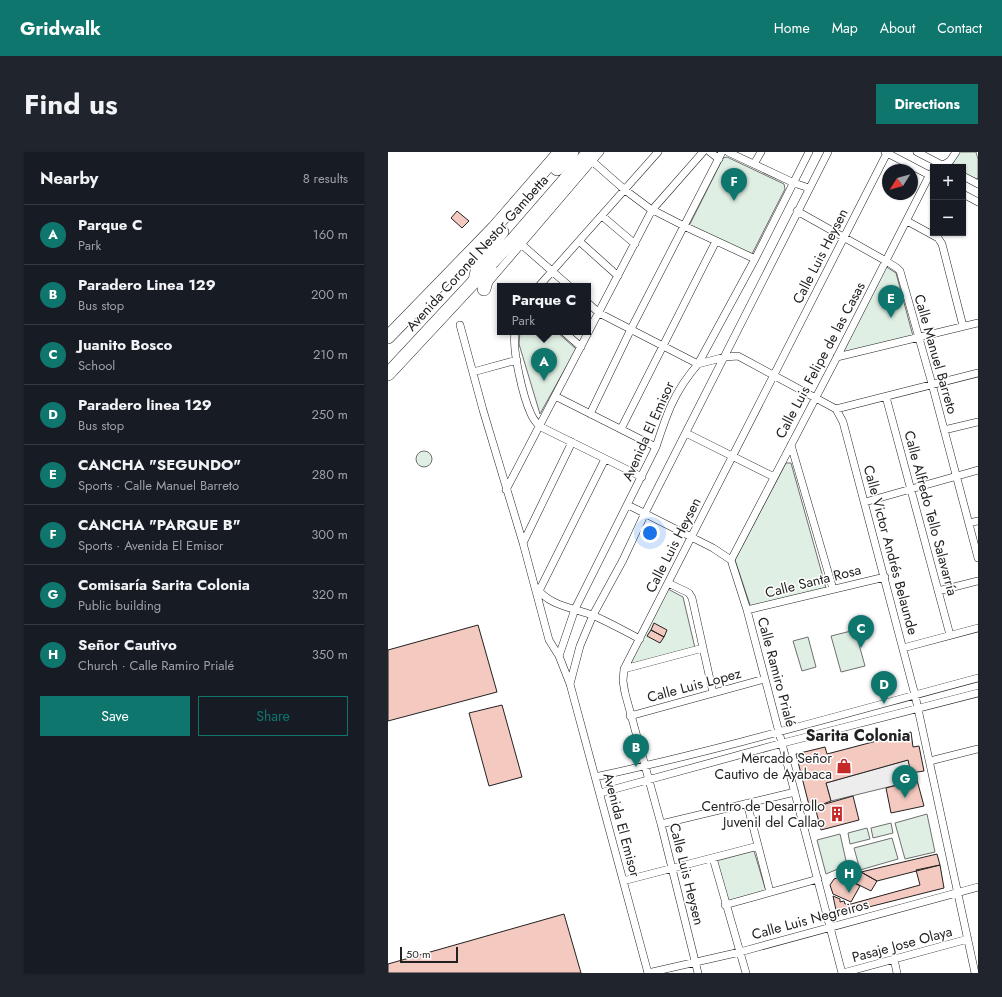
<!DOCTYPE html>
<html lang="en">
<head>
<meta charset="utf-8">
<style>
	:root { --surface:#171b24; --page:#20242c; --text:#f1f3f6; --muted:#9ea1a6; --line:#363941; --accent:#0f766e }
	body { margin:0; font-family:Jost,sans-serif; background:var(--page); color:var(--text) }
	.controls { position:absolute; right:12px; top:12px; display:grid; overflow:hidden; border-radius:0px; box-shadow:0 1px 3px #0004 }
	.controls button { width:36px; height:36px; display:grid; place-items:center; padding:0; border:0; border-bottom:1px solid var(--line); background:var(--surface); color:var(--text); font:20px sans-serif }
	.compass { position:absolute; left:494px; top:12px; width:36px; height:36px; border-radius:50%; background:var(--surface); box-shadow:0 1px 3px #0004; rotate:233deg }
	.scale { position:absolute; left:12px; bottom:10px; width:58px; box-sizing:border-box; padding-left:4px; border:2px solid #222; border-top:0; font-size:11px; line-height:14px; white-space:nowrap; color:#222; -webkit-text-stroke:3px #fff; paint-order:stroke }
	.you { position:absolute; left:262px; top:381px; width:14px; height:14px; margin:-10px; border:3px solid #fff; border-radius:50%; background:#1a73e8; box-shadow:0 0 0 6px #1a73e833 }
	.badge { display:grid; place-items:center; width:26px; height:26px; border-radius:50%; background:var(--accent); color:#fff; font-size:13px; font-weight:700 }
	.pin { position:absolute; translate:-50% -33px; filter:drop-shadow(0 1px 2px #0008) }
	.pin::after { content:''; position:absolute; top:21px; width:14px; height:12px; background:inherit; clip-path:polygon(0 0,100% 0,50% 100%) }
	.popup { position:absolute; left:109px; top:131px; width:94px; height:52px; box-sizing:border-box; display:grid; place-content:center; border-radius:0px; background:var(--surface); filter:drop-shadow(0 1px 3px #0005); font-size:13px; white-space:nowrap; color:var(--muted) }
	.popup b { font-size:15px; color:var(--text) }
	.popup::after { content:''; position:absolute; left:50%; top:100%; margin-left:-8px; border:8px solid transparent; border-top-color:var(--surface) }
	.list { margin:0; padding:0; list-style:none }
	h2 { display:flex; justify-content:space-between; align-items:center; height:52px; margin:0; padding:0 16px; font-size:17px }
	h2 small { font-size:13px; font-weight:400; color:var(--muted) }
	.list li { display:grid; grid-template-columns:26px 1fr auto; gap:12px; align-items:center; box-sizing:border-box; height:60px; padding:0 16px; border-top:1px solid var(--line) }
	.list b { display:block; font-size:15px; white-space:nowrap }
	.list p { margin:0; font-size:13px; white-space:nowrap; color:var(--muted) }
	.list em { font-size:13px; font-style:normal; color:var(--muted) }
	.actions { display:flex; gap:8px; padding:12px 16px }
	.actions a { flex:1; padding:9px 0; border:1px solid var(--accent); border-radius:0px; text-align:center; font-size:14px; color:var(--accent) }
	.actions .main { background:var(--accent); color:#fff }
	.map { position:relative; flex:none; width:590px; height:821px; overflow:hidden; border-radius:0px }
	header { display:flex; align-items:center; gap:24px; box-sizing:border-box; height:56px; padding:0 20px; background:var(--accent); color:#fff }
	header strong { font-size:19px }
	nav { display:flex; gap:22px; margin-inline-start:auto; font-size:14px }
	.intro { display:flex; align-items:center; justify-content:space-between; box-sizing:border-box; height:96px; padding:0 24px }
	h1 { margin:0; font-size:28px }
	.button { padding:10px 18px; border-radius:0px; background:var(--accent); color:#fff; font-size:14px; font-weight:700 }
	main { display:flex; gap:24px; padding:0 24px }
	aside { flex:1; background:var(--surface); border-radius:0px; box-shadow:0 1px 3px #0004 }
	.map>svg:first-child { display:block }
</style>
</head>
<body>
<header>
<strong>Gridwalk</strong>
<nav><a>Home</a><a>Map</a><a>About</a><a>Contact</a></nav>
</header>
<div class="intro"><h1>Find us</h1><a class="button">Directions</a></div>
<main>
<aside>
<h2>Nearby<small>8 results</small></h2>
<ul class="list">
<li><span class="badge">A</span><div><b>Parque C</b><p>Park</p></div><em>160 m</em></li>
<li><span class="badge">B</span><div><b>Paradero Linea 129</b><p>Bus stop</p></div><em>200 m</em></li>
<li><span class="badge">C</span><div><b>Juanito Bosco</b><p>School</p></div><em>210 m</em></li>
<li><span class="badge">D</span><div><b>Paradero linea 129</b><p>Bus stop</p></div><em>250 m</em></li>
<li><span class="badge">E</span><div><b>CANCHA &quot;SEGUNDO&quot;</b><p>Sports · Calle Manuel Barreto</p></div><em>280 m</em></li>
<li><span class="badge">F</span><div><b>CANCHA &quot;PARQUE B&quot;</b><p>Sports · Avenida El Emisor</p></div><em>300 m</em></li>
<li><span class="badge">G</span><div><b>Comisaría Sarita Colonia</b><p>Public building</p></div><em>320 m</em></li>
<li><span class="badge">H</span><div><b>Señor Cautivo</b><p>Church · Calle Ramiro Prialé</p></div><em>350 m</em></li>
</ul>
<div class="actions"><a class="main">Save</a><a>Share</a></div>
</aside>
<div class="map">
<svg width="590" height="821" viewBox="0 0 590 821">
	<rect width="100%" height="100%" fill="#fff"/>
	<!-- green -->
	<path fill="#e0efe3" stroke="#6f6f6f" d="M570 0H588L590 7V26L589 27 575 21V15H563Z
		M339 5 396 32 397 37 364 102 301 74 335 6Z
		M497 114 508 121 525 184 453 201Z
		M132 180H169L188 197 152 262 131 192Z
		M28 307a8 8 0 1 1 16 0a8 8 0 1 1-16 0Z
		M398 311H403L438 436 363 456 347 408Z
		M280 437 295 445 307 496 245 512 243 510Z
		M467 478 477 514 453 520 443 484Z
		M420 485 428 515 414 519 405 489Z
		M539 662 547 700 517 707 507 671Z
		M503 671 505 681 485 686 483 676Z
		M479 676 482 687 462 692 460 681Z
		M452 682 459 713 438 722 429 688Z
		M504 686 510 707 472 718 466 696Z
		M366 699 378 739 338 751 328 709Z"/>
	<!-- parking -->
	<path fill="#ededed" stroke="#6f6f6f" d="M520 608 527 619 529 628 443 649 438 631Z"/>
	<!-- building -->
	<path fill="#f3c9c0" stroke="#222" d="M69 59 81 69 74 76 63 66Z
		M266 471 279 478 276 485 263 478Z
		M90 473 109 540 0 569V498Z
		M263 478 276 485 272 491 259 484Z
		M114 553 134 625 101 634 81 561Z
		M523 580 525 595 531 594 536 619 523 621 520 608 438 631 443 649 422 657 408 602 437 595 439 602Z
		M529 628 536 654 503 661 498 636Z
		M465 644 471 668 433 678 427 655Z
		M549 702 552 713 489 729 473 720Z
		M552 713 556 736 449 763 445 744 452 747V750L456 749 457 752H463L532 733 528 718Z
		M473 720 489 729 483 739 467 731Z
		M454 724 472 734 463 750 445 742 442 733 446 727Z
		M176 762 193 821H0V812Z"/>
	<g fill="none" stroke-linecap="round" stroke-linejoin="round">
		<defs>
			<path id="street" d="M322 0 331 7
				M340 0 406 31 421 36
				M497 0 545 25
				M529 0 558 15
				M204 9 237 38 261 56 296 74 367 107
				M366 12 373 0
				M552 15 562 9 568 0
				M575 24 590 32
				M575 42 590 50
				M409 59 498 109 509 116 512 119 544 232 590 406
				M214 64 247 92
				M519 69 550 86 554 92 575 174
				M191 89 230 124
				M133 92 181 134
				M101 130 212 0
				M151 134 270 0
				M200 151 211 161 310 212 337 205 350 204 448 257 455 270 527 543 587 821
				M72 173 95 258 135 391 161 488 171 504 182 532 260 821 352 800 590 735
				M127 180C124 198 135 245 143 262 145 267 148 270 151 274L254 325
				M176 180 193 195
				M449 205 590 171
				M85 220 129 208
				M167 244 268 295
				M498 245 562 483
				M448 257 590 221
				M202 262 243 177 334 0
				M233 277 328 89
				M556 278 590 270
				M298 281 386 325
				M403 293 445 437
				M118 338 264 58 315 0
				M477 350 590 318
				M240 353 325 396 343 408 359 458 454 821
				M581 371 590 369
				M135 391 184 290
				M343 408 449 205 541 24 545 20
				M280 431 301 441 304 446 325 541
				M149 436C161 454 186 456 204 463 221 470 236 479 252 487
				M151 439 217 307
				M550 439 590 429
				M359 458 497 425
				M515 496 590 476
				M171 504 187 457 268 295C279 261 286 240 310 212L367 107 421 0
				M236 517 315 496
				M182 532 192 494 205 463 235 408 257 361 440 0
				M242 564 376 527
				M542 609 590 597
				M207 625C336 597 463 560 590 526
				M212 641 395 591 590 541
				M359 651 382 740
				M273 672 407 640
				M325 706 358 821
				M235 729 370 694
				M337 753 430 727
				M506 807 509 821
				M310 821 273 672 237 541 235 529 236 517 499 1
				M455 821 580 787"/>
			<path id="highway" d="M169 17 184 0
				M87 128 91 111 96 102 114 80
				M96 137 102 115
				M0 185 106 76 172 0
				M0 222 122 91 201 0"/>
		</defs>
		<!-- street casing -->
		<use href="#street" stroke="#222" stroke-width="8"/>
		<!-- highway casing -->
		<use href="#highway" stroke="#222" stroke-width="14"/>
		<!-- street -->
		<use href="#street" stroke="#fff" stroke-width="7"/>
		<!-- highway -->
		<use href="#highway" stroke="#fff" stroke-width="13"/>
	</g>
	<!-- icons -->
	<defs>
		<symbol id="shop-bare" viewBox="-9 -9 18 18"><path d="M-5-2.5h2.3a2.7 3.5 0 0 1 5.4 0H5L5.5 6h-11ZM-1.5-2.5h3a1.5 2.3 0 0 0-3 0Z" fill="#c62828" stroke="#fff" stroke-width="2.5" paint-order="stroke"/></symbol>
		<symbol id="building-bare" viewBox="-9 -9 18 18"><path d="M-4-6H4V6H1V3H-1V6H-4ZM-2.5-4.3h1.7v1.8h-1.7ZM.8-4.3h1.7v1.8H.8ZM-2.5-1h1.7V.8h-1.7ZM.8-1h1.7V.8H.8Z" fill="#c62828" stroke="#fff" stroke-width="2.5" paint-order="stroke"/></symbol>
	</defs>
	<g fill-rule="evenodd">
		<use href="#shop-bare" x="445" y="603" width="22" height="22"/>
		<use href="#building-bare" x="438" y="651" width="22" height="22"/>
	</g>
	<g text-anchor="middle" stroke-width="3" stroke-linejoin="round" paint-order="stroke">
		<!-- street labels -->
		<g font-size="14" fill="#222" stroke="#fff">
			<text transform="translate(89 101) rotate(-48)" y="5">Avenida Coronel Nestor Gambetta</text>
			<text transform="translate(432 104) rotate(-63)" y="5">Calle Luis Heysen</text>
			<text transform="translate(548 202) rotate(74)" y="5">Calle Manuel Barreto</text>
			<text transform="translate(432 208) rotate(-62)" y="5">Calle Luis Felipe de las Casas</text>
			<text transform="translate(260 279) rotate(-66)" y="5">Avenida El Emisor</text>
			<text transform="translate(543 361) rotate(75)" y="5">Calle Alfredo Tello Salavarría</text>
			<text transform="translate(285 393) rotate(-63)" y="5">Calle Luis Heysen</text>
			<text transform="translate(503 398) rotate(75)" y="5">Calle Victor Andrés Belaunde</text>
			<text transform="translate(425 429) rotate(-14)" y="5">Calle Santa Rosa</text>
			<text transform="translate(389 520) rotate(75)" y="5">Calle Ramiro Prialé</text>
			<text transform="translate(306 533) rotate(-15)" y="5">Calle Luis Lopez</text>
			<text transform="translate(234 673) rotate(75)" y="5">Avenida El Emisor</text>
			<text transform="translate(299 722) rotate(76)" y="5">Calle Luis Heysen</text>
			<text transform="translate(422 767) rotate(-15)" y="5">Calle Luis Negreiros</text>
			<text transform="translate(514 792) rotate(-15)" y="5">Pasaje Jose Olaya</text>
		</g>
		<!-- poi labels -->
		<g font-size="14" fill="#222" stroke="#fff" text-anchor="end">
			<text x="444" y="611">Mercado Señor<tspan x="444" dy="16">Cautivo de Ayabaca</tspan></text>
			<text x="437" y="659">Centro de Desarrollo<tspan x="437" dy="16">Juvenil del Callao</tspan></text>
		</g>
		<!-- quarter labels -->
		<g font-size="16" font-weight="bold" fill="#222" stroke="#fff">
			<text x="470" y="589">Sarita Colonia</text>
		</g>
	</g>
</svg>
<div class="controls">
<button>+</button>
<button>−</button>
</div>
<svg class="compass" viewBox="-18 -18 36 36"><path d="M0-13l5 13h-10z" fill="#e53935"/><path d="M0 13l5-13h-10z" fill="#9ea1a6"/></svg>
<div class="scale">50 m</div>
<div class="you"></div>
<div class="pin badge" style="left:156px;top:229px">A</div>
<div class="popup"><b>Parque C</b>Park</div>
<div class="pin badge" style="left:248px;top:615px">B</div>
<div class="pin badge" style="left:473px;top:496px">C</div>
<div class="pin badge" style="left:496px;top:552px">D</div>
<div class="pin badge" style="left:503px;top:166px">E</div>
<div class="pin badge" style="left:346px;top:49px">F</div>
<div class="pin badge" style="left:517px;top:646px">G</div>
<div class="pin badge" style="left:461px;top:741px">H</div>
</div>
</main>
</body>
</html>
